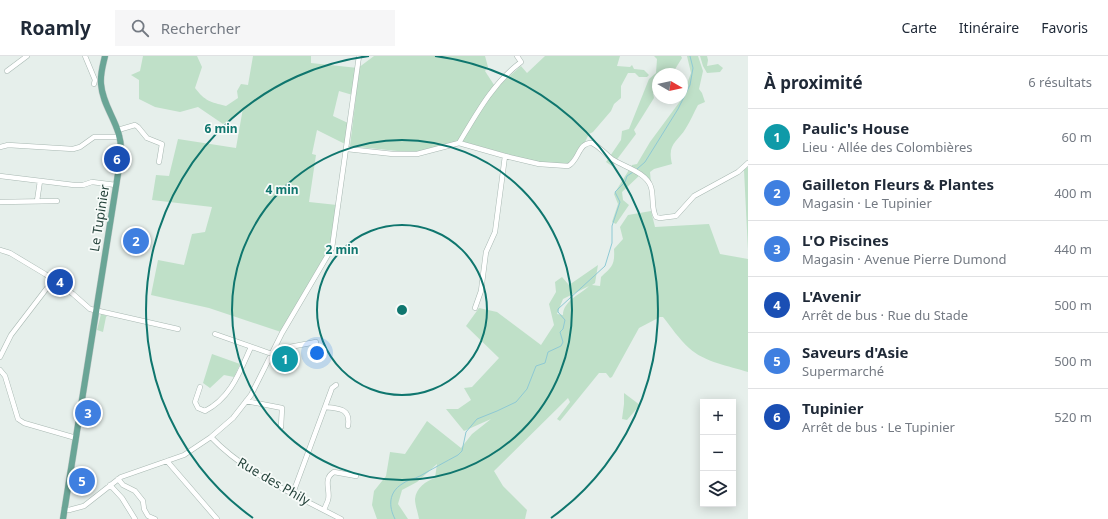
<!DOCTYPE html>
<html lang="fr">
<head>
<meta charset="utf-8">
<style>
	:root { --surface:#fff; --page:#f6f6f7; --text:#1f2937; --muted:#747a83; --line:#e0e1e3; --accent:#d93025 }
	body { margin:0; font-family:"Noto Sans",sans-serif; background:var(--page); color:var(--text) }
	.controls { position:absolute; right:12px; bottom:12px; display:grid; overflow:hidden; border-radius:0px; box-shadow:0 2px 10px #0003 }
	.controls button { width:36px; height:36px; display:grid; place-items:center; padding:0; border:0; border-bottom:1px solid var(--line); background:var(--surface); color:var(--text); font:20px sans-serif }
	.compass { position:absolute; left:652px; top:12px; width:36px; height:36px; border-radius:50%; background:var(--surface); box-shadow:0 2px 10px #0003; rotate:99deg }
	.you { position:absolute; left:317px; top:297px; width:14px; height:14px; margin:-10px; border:3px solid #fff; border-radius:50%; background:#1a73e8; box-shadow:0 0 0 6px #1a73e833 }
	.badge { display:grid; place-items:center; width:26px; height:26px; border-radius:50%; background:var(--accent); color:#fff; font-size:13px; font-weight:700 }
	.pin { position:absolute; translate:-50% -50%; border:2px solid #fff; box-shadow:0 1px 4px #0006 }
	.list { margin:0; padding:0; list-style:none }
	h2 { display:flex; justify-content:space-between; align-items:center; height:52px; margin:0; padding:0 16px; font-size:17px }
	h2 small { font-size:13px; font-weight:400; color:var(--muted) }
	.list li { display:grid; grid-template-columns:26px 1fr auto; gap:12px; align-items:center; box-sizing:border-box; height:56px; padding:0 16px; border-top:1px solid var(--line) }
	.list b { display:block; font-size:15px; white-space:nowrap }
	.list p { margin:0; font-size:13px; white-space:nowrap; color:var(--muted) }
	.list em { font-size:13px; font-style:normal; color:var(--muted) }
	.icon { flex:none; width:22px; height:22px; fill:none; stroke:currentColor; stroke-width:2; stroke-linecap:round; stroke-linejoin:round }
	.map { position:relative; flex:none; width:748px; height:463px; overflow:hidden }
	header { display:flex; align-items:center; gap:24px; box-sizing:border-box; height:56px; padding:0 20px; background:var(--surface); border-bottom:1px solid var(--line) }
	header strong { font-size:19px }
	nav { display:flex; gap:22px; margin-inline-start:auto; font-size:14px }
	.search { width:280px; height:36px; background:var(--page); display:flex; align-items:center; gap:10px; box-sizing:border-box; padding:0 14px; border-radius:0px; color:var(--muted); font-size:15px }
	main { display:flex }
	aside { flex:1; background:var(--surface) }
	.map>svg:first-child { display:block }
</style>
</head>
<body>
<header>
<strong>Roamly</strong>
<div class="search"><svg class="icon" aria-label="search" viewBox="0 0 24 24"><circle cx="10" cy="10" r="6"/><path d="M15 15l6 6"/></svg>Rechercher</div>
<nav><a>Carte</a><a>Itinéraire</a><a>Favoris</a></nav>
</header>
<main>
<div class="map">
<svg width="748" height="463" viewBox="0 0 748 463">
	<rect width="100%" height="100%" fill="#e6efeb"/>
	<!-- green -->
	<path fill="#bfe0c8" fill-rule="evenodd" d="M143 0H197L202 11 195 32C205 45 210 46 226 50L238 42 237 35 241 28 248 29 253 0H311V7L358 12 374 0H485L488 11 485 15 496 32 521 10 527 17 545 0H620L617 10 630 11 632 9 634 13 644 14 649 19 647 21H639L635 17H628L621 30V42L614 48 611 55 593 76 589 78 585 86 568 108 540 107 460 85 416 97 350 90 356 40 339 35 333 60 348 67 345 88 317 74 312 98 316 99 309 146 337 149 330 192 281 276 209 252 151 239 158 204 184 209 192 178 205 176 212 151 152 144 156 119 169 120 178 83 236 92 243 52 235 61 223 68 198 51 180 56 155 51 139 43V24L131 19 140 15Z
		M654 0H681L682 2 672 18H658V32L653 37 654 42 634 74 636 78 612 110 606 106 621 84 622 75 629 73 649 23 656 17 657 3Z
		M687 0H698L703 15 699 33 702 37 705 46 698 49C694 56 691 64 686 72 677 87 667 87 672 108L654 113 650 116 651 127 641 118 622 136 623 144 629 149 616 168 612 166 618 148 614 138 632 109 637 108 650 86 681 44 691 17Z
		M700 0H707L708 4 707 10 718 8 723 12 720 16 707 17 703 10Z
		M748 111V195L744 114Z
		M651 155 655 171 709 168 720 198 748 203V316C729 310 704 306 689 292 679 283 671 271 663 261H660L639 272 612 321 610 322 606 317H599L560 365 557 363 570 346 568 342 494 415 503 430 527 454 525 463H419C418 457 415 449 415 443 416 432 426 425 435 422L437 408 417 426 402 434 398 448 408 463H377L372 449 374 435 386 420 390 396 405 398 427 365 461 392 472 378 491 363 464 375 446 353H458L471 344 464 332 472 331 499 302 466 270 479 252 497 256 541 289 554 269 549 248 556 236 555 226 562 221 569 229 598 209 595 227 592 229 600 230 601 221C612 211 615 209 614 193L623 183 620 171 628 159ZM589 230C581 238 563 245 563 259L557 258 563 243Z
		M101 258 107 260 106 261 103 276 97 274Z
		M212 298 240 308 234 321 224 319 210 332 203 327Z
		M624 337 640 349 627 364 622 363 624 348Z"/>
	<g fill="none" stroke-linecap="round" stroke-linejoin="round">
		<!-- stream -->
		<path stroke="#8ec9d4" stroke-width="1" d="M637 113 645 106 678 53 690 29 693 12 690 0
			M395 463C388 450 389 436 402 428 407 424 414 423 420 420 432 413 445 406 458 399L462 395 466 376 477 363 497 355 516 346 527 333 536 310 545 307 548 296 561 290 563 286 560 276 563 273 565 264 558 256V253L605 210 612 187V170L620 146 615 136 625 126 627 120 633 116"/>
		<defs>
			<path id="minor" d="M85 0 95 24 94 28
				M7 15 27 0
				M118 74 135 69 138 71 147 82 162 88 159 106
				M459 87C477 57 493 27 521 6L517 0
				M0 91 8 89 73 93 80 91 94 81H120
				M347 93 393 98H417L459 87 505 100 539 108 568 110C579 105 578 86 592 87 600 91 605 98 612 103 624 111 646 116 651 131 654 141 651 152 656 161L660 162 676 160 694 140 738 116 748 107
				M0 120 74 129H83L92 126 116 129
				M37 145 40 125
				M0 146 57 145
				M0 194 10 197 45 218 73 238 90 253 178 273
				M475 252 481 235 486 196 495 176 505 100
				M215 278 272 298
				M275 292 279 293 316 286
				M0 301 11 279 47 232 57 226
				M0 314 5 320 18 363 24 367 76 382
				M200 331 195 346 198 352 205 355C231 342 240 315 251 291
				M246 345 282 352 281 371
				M325 351C338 352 351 352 348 370
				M211 381C245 417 297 440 341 463
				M167 405 217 463
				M118 423 123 429 135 435 143 445 144 453 148 460 155 463
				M110 429 122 442 135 463
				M293 437 332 332 336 329
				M64 453 69 454 84 450 121 421 184 399 211 381 233 362 251 339 282 277 332 192 359 0
				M324 454C325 451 327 447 328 444 331 435 322 423 334 416L356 420"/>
			<path id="major" d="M63 463 121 99C123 69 103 54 101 28 100 18 103 9 105 0"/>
		</defs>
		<!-- minor casing -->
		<use href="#minor" stroke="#a8b8b2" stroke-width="5.5"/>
		<!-- major casing -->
		<use href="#major" stroke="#c2cac8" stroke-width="7"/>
		<!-- minor -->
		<use href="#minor" stroke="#fff" stroke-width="4.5"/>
		<!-- major -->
		<use href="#major" stroke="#6aa596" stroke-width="6"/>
	</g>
	<!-- distance rings -->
	<g fill="none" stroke="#0f766e" stroke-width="2">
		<circle cx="402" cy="254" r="85"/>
		<circle cx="402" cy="254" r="170"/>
		<path d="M253 462A256 256 0 0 1 369 0M435 0A256 256 0 0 1 551 462"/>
	</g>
	<g text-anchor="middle" stroke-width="3.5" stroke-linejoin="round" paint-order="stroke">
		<!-- street labels -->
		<g font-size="13" fill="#24423a" stroke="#f7fbf9">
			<text transform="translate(99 162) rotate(-81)" y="5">Le Tupinier</text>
			<text transform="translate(274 425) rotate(30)" y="5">Rue des Phily</text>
		</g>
	</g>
	<circle cx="402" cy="254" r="6" fill="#0f766e" stroke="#f7fbf9" stroke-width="2"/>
	<g font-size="12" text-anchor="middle" font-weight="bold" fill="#0f766e" stroke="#f7fbf9" stroke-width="3.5" stroke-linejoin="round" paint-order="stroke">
		<text x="221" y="77">6 min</text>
		<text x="282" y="138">4 min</text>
		<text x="342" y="198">2 min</text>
	</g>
</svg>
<div class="controls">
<button>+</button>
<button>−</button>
<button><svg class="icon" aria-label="layers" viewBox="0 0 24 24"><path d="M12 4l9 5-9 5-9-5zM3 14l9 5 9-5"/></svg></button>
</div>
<svg class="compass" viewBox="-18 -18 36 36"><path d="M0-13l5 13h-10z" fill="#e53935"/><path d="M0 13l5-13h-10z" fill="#747a83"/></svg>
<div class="you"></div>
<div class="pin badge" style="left:285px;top:303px;background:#0f9aa8">1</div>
<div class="pin badge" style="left:136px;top:185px;background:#3f7fe0">2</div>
<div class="pin badge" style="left:88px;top:357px;background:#3f7fe0">3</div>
<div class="pin badge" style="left:60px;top:226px;background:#1a4fb4">4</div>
<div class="pin badge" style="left:82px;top:425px;background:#3f7fe0">5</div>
<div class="pin badge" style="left:117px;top:103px;background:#1a4fb4">6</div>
</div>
<aside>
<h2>À proximité<small>6 résultats</small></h2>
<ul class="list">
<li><span class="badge" style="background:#0f9aa8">1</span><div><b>Paulic's House</b><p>Lieu · Allée des Colombières</p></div><em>60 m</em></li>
<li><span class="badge" style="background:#3f7fe0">2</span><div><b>Gailleton Fleurs &amp; Plantes</b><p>Magasin · Le Tupinier</p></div><em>400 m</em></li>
<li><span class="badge" style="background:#3f7fe0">3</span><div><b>L'O Piscines</b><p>Magasin · Avenue Pierre Dumond</p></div><em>440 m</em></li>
<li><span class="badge" style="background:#1a4fb4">4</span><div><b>L'Avenir</b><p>Arrêt de bus · Rue du Stade</p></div><em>500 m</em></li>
<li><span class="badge" style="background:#3f7fe0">5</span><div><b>Saveurs d'Asie</b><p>Supermarché</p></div><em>500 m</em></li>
<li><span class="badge" style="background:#1a4fb4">6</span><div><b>Tupinier</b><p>Arrêt de bus · Le Tupinier</p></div><em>520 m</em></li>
</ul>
</aside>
</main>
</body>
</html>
